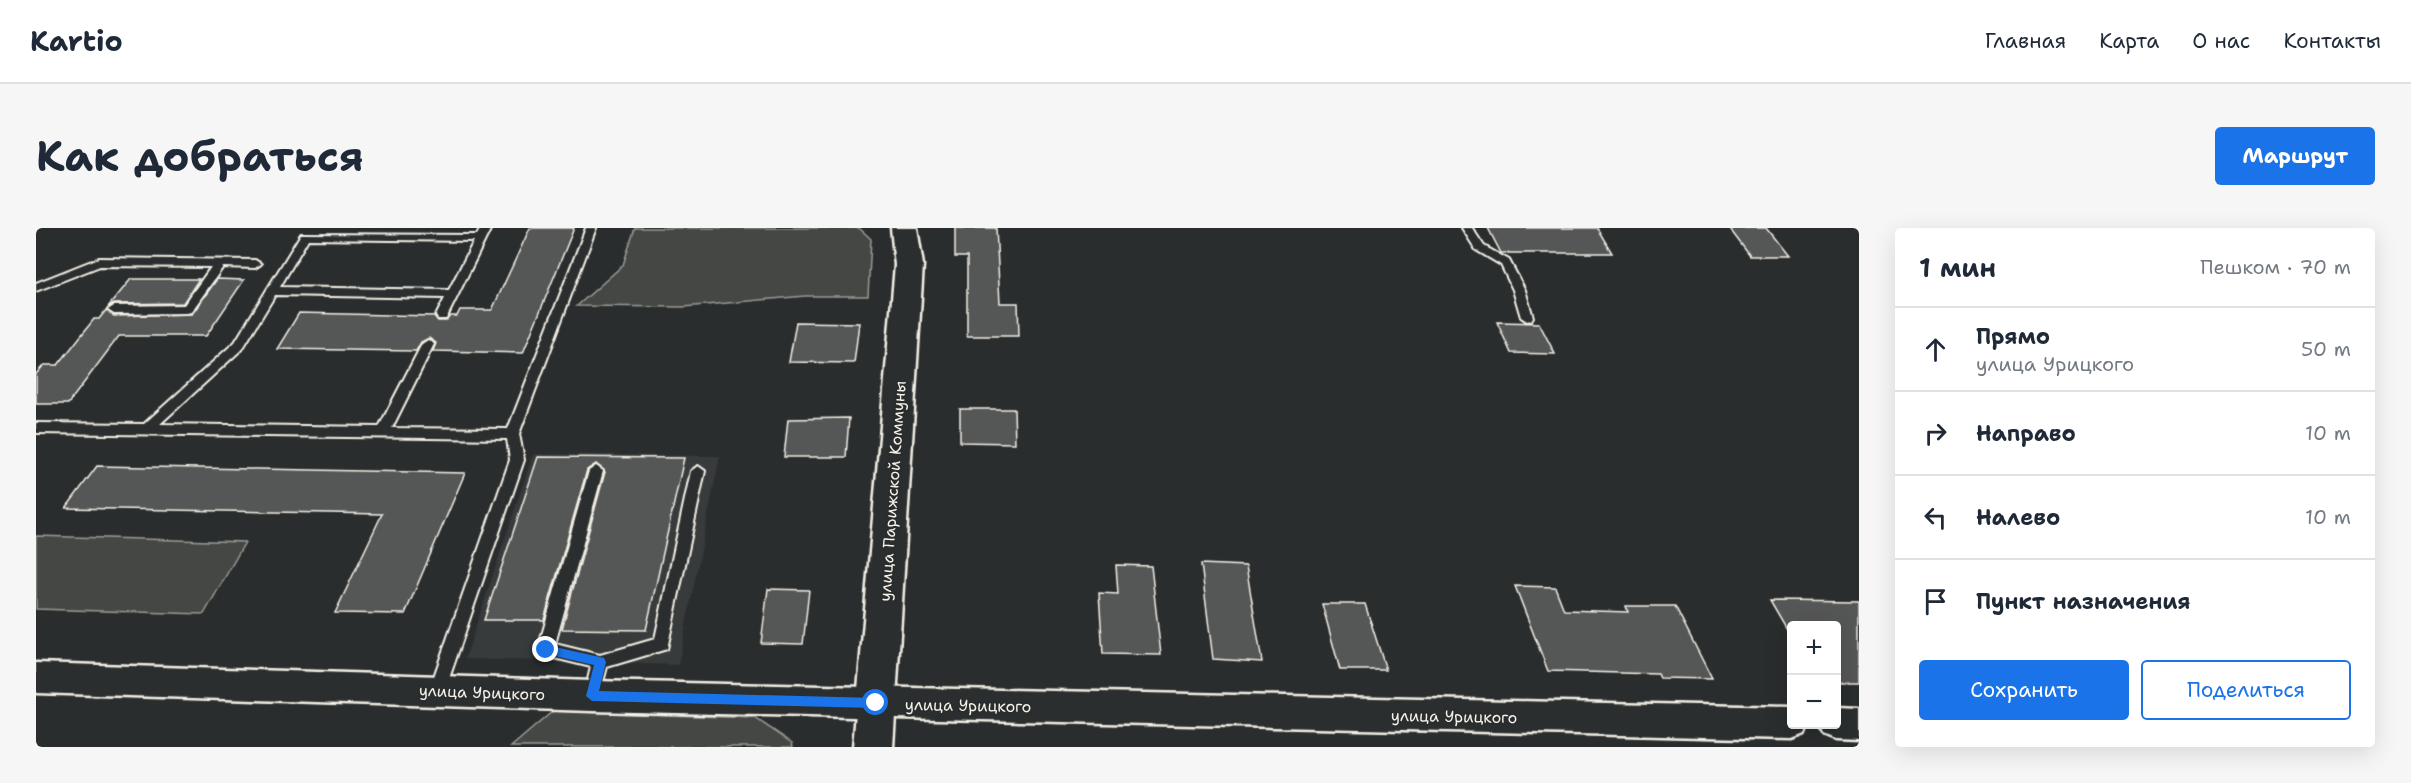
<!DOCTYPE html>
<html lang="ru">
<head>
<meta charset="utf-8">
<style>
	:root { --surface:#fff; --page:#f6f6f7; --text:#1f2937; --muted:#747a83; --line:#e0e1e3; --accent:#1a73e8 }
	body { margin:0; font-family:"Shantell Sans",sans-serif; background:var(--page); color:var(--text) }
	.controls { position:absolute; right:18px; bottom:18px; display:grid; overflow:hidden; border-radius:6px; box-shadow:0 6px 24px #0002 }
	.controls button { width:54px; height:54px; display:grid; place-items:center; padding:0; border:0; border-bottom:2px solid var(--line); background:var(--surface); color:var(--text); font:30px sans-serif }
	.stop { position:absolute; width:18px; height:18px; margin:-14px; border:4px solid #1a73e8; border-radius:50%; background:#fff }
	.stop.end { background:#1a73e8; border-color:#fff; box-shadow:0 2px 6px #0008 }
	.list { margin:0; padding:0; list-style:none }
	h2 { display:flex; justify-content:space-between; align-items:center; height:78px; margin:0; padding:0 24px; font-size:26px }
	h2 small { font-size:20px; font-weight:400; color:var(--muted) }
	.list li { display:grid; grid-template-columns:39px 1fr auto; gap:18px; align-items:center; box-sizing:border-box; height:84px; padding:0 24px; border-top:2px solid var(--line) }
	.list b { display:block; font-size:22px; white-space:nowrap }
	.list p { margin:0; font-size:20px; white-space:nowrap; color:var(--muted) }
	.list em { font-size:20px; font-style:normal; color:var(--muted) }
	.actions { display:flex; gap:12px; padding:18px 24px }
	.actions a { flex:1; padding:14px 0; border:2px solid var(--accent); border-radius:6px; text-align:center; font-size:21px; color:var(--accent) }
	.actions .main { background:var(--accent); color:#fff }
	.icon { flex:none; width:33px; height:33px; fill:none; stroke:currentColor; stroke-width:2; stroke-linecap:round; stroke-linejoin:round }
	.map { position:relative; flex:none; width:1823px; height:519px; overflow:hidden; border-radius:6px }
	header { display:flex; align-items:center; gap:36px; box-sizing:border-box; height:84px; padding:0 30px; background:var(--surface); border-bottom:2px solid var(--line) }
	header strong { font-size:28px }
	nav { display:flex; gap:33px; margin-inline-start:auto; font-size:21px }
	.intro { display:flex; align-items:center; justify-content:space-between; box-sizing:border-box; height:144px; padding:0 36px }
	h1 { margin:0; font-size:42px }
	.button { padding:15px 27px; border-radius:6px; background:var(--accent); color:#fff; font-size:21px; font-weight:700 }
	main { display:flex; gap:36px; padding:0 36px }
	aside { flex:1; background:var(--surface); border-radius:6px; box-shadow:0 6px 24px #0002 }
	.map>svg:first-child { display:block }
</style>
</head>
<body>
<header>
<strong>Kartio</strong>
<nav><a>Главная</a><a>Карта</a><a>О нас</a><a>Контакты</a></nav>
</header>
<div class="intro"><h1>Как добраться</h1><a class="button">Маршрут</a></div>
<main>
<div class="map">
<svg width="1823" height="519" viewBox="0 0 1823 519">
	<rect width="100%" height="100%" fill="#2a2d2e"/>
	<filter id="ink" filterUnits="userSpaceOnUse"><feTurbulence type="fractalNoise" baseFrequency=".0167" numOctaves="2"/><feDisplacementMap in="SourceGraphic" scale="12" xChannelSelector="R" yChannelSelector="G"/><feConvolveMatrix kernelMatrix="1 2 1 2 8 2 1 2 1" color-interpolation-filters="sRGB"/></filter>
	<g filter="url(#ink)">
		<!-- built -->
		<path fill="#373a3a" d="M497 226 684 228 642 437 429 431Z"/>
		<!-- green -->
		<path fill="#444645" stroke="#9c9c96" stroke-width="1.5" d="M599 0H823L835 11 832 68H769L648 79 541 78 587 37Z
			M0 308 209 314 168 386 0 381Z
			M517 483 719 490 756 515 757 519H475Z"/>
		<!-- building -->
		<path fill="#555756" stroke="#f4f1e8" stroke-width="1.5" d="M494 0H538L487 125 397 123 400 115 393 110 385 114 380 123 241 121 263 85 398 88 402 93H410L414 88H421L424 82H456Z
			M919 0H960L964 75H982L983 108H931V29H919Z
			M1452 0H1561L1576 25H1465Z
			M1693 0H1730L1752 28H1714Z
			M95 51H163L147 75 78 76 72 79Z
			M181 51 208 52 170 108H83L32 176H0V146L8 137H22L58 91H63L70 82 78 88 156 86Z
			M760 94 823 95 818 135 753 134Z
			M1461 94 1503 95 1519 126 1475 125Z
			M924 181H978L979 215 924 214Z
			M813 190 810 229H748L752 191Z
			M502 229 648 230 610 402 526 401 569 244 560 236 551 242 508 392H448Z
			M61 238 429 245 369 386 299 385 346 286 30 280Z
			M1165 336 1210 338 1226 434 1177 431Z
			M1080 337 1115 338 1125 427 1067 426 1063 365 1082 366Z
			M1479 358 1519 359 1528 382 1592 384 1590 378H1639L1676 451 1624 450 1622 446 1512 443Z
			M732 361 773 362 767 416 725 415Z
			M1734 372 1823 373V454H1800V398H1755V408Z
			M1286 376H1329L1350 442H1304Z"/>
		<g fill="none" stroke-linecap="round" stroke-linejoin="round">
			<defs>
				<path id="service" d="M445 0H455L410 91H402L400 88 409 70 239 67 207 120 124 196 343 199 386 116 392 112 398 116 356 200 472 201 550 0H560L483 206 488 232 407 468 401 470 395 468 393 463 474 232 471 211 0 205V195L108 196 199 114 265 6 441 7ZM272 11 438 13 413 62 244 59Z
					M1426 0H1436L1448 18 1473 32 1489 62 1497 89 1495 92 1491 93 1485 89 1477 62 1465 37 1440 22Z
					M63 30 219 32 225 36 219 40 187 39 155 84 151 85 78 86 72 82 78 78 148 77 175 39 64 38 0 63V55Z
					M560 238 567 243 519 416 564 427 619 411 655 243 662 238 669 243 631 421 571 439 562 473 556 475 550 473 548 468 555 439 510 428 505 426 502 421 553 243Z"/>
				<path id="minor" d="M0 435 556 453 1756 479V496H1772L1768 506 1756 511 556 483 0 465Z
					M1800 480 1823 481V513L1800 512 1788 507 1783 496H1800Z"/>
				<path id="trunk" d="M855 0H881L887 37 857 519H817L859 37Z"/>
			</defs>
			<!-- service casing -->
			<use href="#service" stroke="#f4f1e8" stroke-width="4"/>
			<!-- minor casing -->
			<use href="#minor" stroke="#f4f1e8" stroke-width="5"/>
			<!-- trunk casing -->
			<use href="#trunk" stroke="#f4f1e8" stroke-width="5"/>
			<!-- service -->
			<use href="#service" fill="#2a2d2e" fill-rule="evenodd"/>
			<!-- minor -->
			<use href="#minor" fill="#2a2d2e" fill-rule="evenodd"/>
			<!-- trunk -->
			<use href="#trunk" fill="#2a2d2e" fill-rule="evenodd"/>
		</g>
	</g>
	<!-- route -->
	<path fill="#1a73e8" d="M510 417 568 430 570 434 563 463 840 470 846 475 840 480 556 473 550 468 558 437 506 425V418Z"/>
	<g text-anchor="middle" stroke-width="4.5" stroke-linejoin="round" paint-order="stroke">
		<!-- street labels -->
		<g font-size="16" fill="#f4f1e8" stroke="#2a2d2e">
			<text transform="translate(856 263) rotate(-86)" y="6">улица Парижской Коммуны</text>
			<text transform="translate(446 464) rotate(2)" y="6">улица Урицкого</text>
			<text transform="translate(932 477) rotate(1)" y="6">улица Урицкого</text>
			<text transform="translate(1418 488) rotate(1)" y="6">улица Урицкого</text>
		</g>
	</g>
</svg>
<div class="controls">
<button>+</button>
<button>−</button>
</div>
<div class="stop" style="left:840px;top:475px"></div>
<div class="stop end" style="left:510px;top:422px"></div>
</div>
<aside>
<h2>1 мин<small>Пешком · 70 m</small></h2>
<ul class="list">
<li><svg class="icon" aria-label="ahead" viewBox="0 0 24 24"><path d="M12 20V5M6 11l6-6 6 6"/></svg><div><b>Прямо</b><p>улица Урицкого</p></div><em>50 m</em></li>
<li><svg class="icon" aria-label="right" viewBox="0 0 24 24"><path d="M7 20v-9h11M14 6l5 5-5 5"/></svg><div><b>Направо</b></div><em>10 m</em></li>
<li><svg class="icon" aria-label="left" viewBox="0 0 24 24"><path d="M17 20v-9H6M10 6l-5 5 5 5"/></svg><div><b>Налево</b></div><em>10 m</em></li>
<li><svg class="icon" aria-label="arrive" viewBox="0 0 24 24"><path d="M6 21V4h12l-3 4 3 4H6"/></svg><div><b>Пункт назначения</b></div></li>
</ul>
<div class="actions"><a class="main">Сохранить</a><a>Поделиться</a></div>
</aside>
</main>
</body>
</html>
